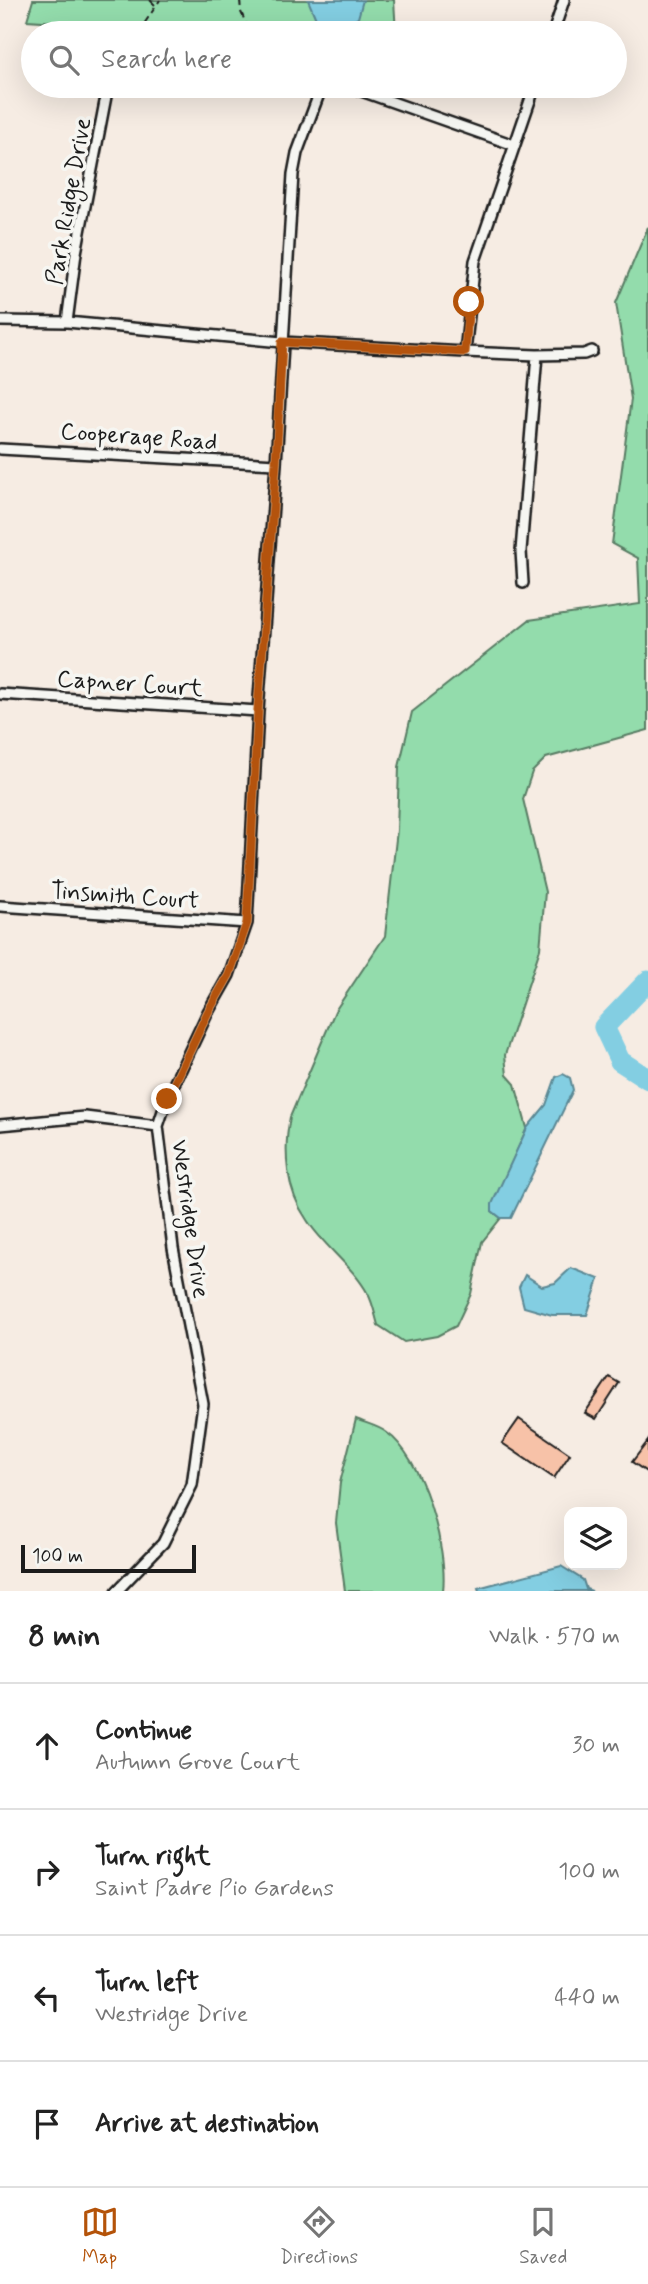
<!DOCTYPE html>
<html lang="en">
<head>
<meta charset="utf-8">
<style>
	:root { --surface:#fff; --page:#f2f2f2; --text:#222; --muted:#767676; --line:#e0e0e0; --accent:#b45309 }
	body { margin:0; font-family:Mynerve,sans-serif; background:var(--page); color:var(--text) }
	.controls { position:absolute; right:21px; bottom:21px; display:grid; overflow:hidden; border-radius:14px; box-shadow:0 7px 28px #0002 }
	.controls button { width:63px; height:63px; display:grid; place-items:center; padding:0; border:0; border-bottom:2px solid var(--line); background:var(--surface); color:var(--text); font:35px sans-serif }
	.scale { position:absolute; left:21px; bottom:18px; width:175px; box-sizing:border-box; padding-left:7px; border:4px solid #1c1c1c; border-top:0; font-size:19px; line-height:24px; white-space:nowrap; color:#1c1c1c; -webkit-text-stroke:5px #f6f6f2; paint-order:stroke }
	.stop { position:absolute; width:21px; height:21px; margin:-16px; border:5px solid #b45309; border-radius:50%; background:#fff }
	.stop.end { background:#b45309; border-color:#fff; box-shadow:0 2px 7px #0008 }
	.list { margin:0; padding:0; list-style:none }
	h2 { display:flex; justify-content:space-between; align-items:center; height:91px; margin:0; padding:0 28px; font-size:30px }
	h2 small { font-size:23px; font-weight:400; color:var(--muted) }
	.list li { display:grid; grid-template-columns:46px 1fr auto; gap:21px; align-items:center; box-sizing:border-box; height:126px; padding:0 28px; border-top:2px solid var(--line) }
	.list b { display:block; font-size:26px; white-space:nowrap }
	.list p { margin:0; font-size:23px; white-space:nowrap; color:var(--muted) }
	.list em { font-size:23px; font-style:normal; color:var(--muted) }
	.icon { flex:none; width:38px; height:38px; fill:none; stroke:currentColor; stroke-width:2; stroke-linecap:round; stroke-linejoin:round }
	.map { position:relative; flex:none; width:648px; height:1591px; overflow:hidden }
	.search { position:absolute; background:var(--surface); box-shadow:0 7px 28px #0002; left:21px; right:21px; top:21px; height:77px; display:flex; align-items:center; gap:18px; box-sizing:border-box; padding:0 24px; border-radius:38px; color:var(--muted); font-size:26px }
	.sheet { height:595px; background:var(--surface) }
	nav { display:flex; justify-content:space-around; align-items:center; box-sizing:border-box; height:98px; border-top:2px solid var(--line); background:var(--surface); font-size:19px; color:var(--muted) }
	nav a { display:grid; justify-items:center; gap:4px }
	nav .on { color:var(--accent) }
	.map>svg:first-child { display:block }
</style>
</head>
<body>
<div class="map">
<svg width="648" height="1591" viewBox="0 0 648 1591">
	<rect width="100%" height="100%" fill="#f6ece3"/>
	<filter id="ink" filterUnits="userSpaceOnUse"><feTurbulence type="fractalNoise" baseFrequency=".0143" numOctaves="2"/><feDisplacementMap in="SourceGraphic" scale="14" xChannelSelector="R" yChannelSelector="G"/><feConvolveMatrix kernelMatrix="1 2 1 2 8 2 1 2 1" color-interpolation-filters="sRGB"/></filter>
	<g filter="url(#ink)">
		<!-- green -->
		<path fill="#93dcac" stroke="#587c64" stroke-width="2" d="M33 0H394L396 33H232L27 20Z
			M648 227V730L546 758 532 772 523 799 545 892 540 949 505 1055 507 1075 515 1084 527 1128 493 1204 492 1211 501 1218 482 1242 471 1294 456 1326 437 1336 404 1342 378 1325C375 1315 373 1303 368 1294 353 1266 324 1247 307 1220 286 1190 283 1152 290 1117L335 1011 385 936 397 830 399 767 412 712 529 620 640 604 638 558 612 544 631 399 616 303Z
			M356 1419C365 1423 378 1426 386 1432 423 1457 448 1548 443 1591H345L336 1523 340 1483Z"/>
		<!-- water -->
		<path fill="#83cee2" stroke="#5a8793" stroke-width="2" d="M308 0H363L358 18C344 26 332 22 316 19Z
			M563 1074 570 1078 573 1090 511 1218H501L492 1211V1204L527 1128 546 1105 556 1077Z
			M571 1268 599 1279 587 1315H552L524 1307 519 1287 525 1275 542 1286 555 1283Z
			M561 1566 583 1580 586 1589 592 1591H479L478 1588Z"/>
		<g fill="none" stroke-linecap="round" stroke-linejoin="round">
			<!-- river -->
			<path stroke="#83cee2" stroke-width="21" d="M648 981 604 1027 620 1061 648 1079"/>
		</g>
		<!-- building -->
		<path fill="#f7c2a8" stroke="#1c1c1c" stroke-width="2" d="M609 1377 619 1383 596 1419 585 1413Z
			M519 1419 570 1454 554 1478 502 1443Z
			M648 1441V1473L632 1462Z"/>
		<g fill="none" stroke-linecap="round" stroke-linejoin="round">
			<defs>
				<path id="minor" d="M553 33 564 0
					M347 86 514 145
					M0 321 67 322 282 342 465 352 537 355 584 354 592 351
					M67 322 76 253 108 86
					M465 352 475 261 535 86
					M0 449 276 464
					M523 583 521 551 537 355
					M0 694 258 711
					M0 906 247 923
					M0 1125 85 1117 158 1126
					M117 1591 163 1543 192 1485 203 1404 173 1248 158 1126 167 1099 208 1012 229 975 247 923 258 711 276 464 293 174 297 153 322 86"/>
			</defs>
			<!-- minor casing -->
			<use href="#minor" stroke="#1c1c1c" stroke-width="14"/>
			<!-- path -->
			<path stroke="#1c1c1c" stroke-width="2" stroke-dasharray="7 5" stroke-linecap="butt" d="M150 0 155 5
				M240 0 241 12 250 33
				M138 33 160 0"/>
			<!-- minor -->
			<use href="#minor" stroke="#f6f6f2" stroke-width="9"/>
		</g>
	</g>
	<g fill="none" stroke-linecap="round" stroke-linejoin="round" filter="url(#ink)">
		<!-- route -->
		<path stroke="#b45309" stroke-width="9" d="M167 1099 208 1012 229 975 247 923 258 710 276 464 282 342 465 352 469 302"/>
	</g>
	<g text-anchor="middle" stroke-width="7" stroke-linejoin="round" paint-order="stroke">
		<!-- street labels -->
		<g font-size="24" fill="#1c1c1c" stroke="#f6f6f2">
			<text transform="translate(68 201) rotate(-80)" y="8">Park Ridge Drive</text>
			<text transform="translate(139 436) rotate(4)" y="8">Cooperage Road</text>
			<text transform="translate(130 683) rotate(4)" y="8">Capner Court</text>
			<text transform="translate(125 895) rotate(4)" y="8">Tinsmith Court</text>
			<text transform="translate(191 1219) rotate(82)" y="8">Westridge Drive</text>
		</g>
	</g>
</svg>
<div class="controls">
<button><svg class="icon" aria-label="layers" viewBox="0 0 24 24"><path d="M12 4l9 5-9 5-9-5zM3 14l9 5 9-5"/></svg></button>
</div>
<div class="scale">100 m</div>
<div class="stop" style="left:469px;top:302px"></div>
<div class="stop end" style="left:167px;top:1099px"></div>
<div class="search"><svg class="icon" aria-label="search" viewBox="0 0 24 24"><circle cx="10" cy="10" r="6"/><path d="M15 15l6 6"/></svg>Search here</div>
</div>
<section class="sheet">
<h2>8 min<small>Walk · 570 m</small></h2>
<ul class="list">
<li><svg class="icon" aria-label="ahead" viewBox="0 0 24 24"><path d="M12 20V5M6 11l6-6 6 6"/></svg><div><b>Continue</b><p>Autumn Grove Court</p></div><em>30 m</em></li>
<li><svg class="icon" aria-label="right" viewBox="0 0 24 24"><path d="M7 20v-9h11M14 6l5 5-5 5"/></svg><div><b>Turn right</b><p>Saint Padre Pio Gardens</p></div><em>100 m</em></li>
<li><svg class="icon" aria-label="left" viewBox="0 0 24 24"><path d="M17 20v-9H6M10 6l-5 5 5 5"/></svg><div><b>Turn left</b><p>Westridge Drive</p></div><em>440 m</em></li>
<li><svg class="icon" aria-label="arrive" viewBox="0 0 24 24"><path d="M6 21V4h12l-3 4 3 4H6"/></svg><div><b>Arrive at destination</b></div></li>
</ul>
</section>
<nav>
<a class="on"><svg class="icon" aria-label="map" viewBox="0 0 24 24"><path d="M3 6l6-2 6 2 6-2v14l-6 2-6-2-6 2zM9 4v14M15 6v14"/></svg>Map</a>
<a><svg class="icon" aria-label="directions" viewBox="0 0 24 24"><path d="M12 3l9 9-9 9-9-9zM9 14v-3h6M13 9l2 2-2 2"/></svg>Directions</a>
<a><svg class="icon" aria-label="saved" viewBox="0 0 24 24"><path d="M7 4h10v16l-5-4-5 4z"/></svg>Saved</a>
</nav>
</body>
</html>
